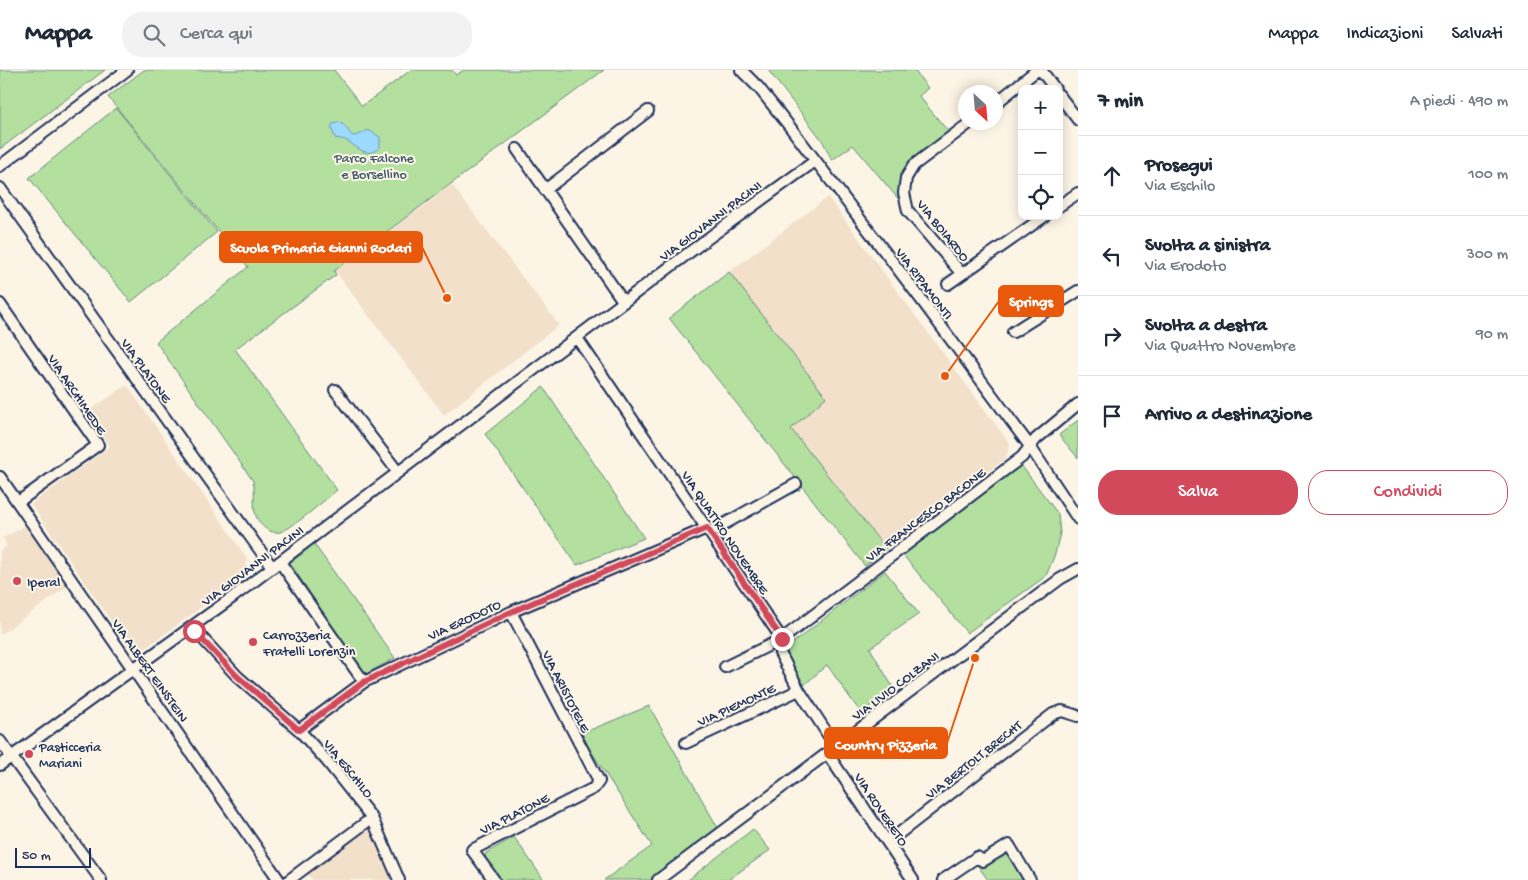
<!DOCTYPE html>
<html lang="it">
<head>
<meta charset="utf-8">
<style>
	:root { --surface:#fff; --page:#f2f2f3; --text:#1f2937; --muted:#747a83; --line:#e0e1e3; --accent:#d1495b }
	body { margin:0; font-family:"Gochi Hand",sans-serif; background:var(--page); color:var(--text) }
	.controls { position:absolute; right:15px; top:15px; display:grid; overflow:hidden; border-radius:10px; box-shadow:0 2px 12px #0003 }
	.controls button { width:45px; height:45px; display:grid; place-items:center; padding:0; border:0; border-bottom:1px solid var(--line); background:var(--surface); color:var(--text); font:25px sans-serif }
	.compass { position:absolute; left:958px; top:15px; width:45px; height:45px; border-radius:50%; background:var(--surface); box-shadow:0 2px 12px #0003; rotate:154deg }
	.scale { position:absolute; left:15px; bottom:12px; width:76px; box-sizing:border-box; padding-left:5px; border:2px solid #1b2f5e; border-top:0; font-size:14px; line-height:18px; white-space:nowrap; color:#1b2f5e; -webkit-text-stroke:4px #fcf5e5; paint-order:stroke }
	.stop { position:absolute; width:15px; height:15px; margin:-11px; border:4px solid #d1495b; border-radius:50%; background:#fff }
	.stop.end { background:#d1495b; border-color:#fff; box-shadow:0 1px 5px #0008 }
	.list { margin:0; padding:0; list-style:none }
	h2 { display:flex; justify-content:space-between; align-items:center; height:65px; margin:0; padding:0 20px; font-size:21px }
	h2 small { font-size:16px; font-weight:400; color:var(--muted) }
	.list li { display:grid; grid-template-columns:32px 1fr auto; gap:15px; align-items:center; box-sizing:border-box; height:80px; padding:0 20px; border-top:1px solid var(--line) }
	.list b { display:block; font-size:19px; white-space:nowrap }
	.list p { margin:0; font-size:16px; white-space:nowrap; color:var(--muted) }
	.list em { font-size:16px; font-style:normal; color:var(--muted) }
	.actions { display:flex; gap:10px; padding:15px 20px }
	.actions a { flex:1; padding:11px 0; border:1px solid var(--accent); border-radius:20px; text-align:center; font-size:18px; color:var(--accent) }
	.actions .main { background:var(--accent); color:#fff }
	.icon { flex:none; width:28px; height:28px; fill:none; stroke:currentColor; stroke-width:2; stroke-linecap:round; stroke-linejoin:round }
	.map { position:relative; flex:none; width:1078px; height:810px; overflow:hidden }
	header { display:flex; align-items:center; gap:30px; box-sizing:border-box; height:70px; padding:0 25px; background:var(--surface); border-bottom:1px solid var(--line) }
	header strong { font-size:24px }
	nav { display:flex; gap:28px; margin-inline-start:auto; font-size:18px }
	.search { width:350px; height:45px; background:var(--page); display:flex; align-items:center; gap:12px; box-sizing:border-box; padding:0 18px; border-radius:20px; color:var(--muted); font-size:19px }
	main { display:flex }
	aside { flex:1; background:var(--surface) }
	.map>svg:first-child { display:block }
</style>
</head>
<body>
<header>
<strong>Mappa</strong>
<div class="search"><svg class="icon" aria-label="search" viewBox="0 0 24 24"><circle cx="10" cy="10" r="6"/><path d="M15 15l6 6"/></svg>Cerca qui</div>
<nav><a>Mappa</a><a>Indicazioni</a><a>Salvati</a></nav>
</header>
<main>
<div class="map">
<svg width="1078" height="810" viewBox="0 0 1078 810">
	<rect width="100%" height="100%" fill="#fcf5e5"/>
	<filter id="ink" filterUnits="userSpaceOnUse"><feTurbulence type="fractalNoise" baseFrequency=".02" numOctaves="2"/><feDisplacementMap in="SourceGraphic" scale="10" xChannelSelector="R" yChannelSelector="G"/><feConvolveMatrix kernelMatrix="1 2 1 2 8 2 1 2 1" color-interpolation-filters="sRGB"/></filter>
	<g filter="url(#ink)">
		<!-- built -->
		<path fill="#f2e0ca" d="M452 115 559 255 444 345 335 201Z
			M828 127 1010 374 1006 388 886 479 791 359 729 202Z
			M127 315 247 488 246 498 238 510 135 586 31 434 110 376 87 342Z
			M25 456 68 516 0 565V481L7 476 3 468Z
			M371 757 394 810H313L307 804Z"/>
		<!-- green -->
		<path fill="#b3e09f" stroke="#67887e" d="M0 0H105L0 79Z
			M144 0H334L362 36 411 0H452L456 5 464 0H604L334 201 336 205 235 279 337 420C326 429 292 459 280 462 269 464 260 456 256 446 252 435 256 423 253 411L156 272 248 197 108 27Z
			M768 0H914L928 18 919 26 951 65 908 96 900 131 853 75 832 90 822 70Z
			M116 38 217 162 131 232 29 108Z
			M729 202 826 327 791 359 886 479 865 496 669 248Z
			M543 317 644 468 577 495 485 364Z
			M1078 350V388L1059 365Z
			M1021 395 1058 444 1060 463 1055 484 1046 506 967 563 903 485Z
			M314 474 395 588 364 605 290 493Z
			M885 501 919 544 870 578 894 619 861 643 827 595 804 615 785 582 789 576Z
			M649 636 718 758 651 810H604L652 776 580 664Z
			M753 759 770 780 728 810H688Z
			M514 767 544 810H500L485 788 486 783Z
			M1009 775 1030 810H988L978 796Z"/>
		<!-- water -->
		<path fill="#9ddaff" stroke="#6996bf" d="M340 52C354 62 346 73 368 60L380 67V77C367 89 359 78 347 71 344 69 339 69 335 68L331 57 333 54Z"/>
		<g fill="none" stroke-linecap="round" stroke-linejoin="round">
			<defs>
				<path id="minor" d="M741 0 759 18 790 57 923 232 1029 375 1078 449
					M1041 0 1055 19
					M1059 25 1078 50
					M996 33 1037 0
					M517 79 623 231
					M0 96 127 0
					M0 118 272 497
					M545 120 648 41
					M1059 136 1078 123
					M962 204 908 141 904 123 906 108 914 95 971 52
					M948 214 1045 146
					M0 234 98 375 18 432
					M1013 262 1078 221
					M577 268 782 569 780 583 799 620 836 677
					M335 320 398 402
					M0 407 279 810
					M710 462 796 414
					M280 492 364 612
					M192 557 237 606 299 660 326 690 372 748 399 810
					M725 597 782 569 1022 387 1036 369 1078 334
					M299 660 364 612 511 542 707 458
					M0 671 101 810
					M686 673 799 620
					M827 683 913 810
					M0 695 233 527 707 169 815 91
					M888 772 1053 644 1062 641 1078 646
					M289 810 372 748
					M494 810 472 780 594 718 599 711 511 542
					M658 810 1060 509 1078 499
					M943 810 977 787 983 791 1009 775 1030 810"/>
			</defs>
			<!-- minor casing -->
			<use href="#minor" stroke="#1b2f5e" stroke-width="14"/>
			<!-- minor -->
			<use href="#minor" stroke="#fcf5e5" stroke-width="10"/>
		</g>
	</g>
	<g fill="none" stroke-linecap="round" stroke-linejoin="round" filter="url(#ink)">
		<!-- route -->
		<path stroke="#d1495b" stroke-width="6" d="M194 561 237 606 299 660 364 612 511 542 707 458 782 569"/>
	</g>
	<!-- markers -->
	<g fill="#d1495b" stroke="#fcf5e5" stroke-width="2">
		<circle cx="17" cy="511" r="5"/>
		<circle cx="253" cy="572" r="5"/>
		<circle cx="29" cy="684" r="5"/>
	</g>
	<g text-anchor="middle" stroke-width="4" stroke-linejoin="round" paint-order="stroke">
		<!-- park labels -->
		<g font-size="14" fill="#415b6e" stroke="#fcf5e5">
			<text x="374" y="92">Parco Falcone<tspan x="374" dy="16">e Borsellino</tspan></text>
		</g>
		<!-- street labels -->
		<g font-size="14" fill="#1b2f5e" stroke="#fcf5e5">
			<text transform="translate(710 150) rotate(-37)" y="5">VIA GIOVANNI PACINI</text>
			<text transform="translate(944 160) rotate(51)" y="5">VIA BOIARDO</text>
			<text transform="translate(925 213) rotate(53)" y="5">VIA RIPAMONTI</text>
			<text transform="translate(147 300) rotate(54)" y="5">VIA PLATONE</text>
			<text transform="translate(78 324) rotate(56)" y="5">VIA ARCHIMEDE</text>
			<text transform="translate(925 444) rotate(-37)" y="5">VIA FRANCESCO BACONE</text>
			<text transform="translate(726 462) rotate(56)" y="5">VIA QUATTRO NOVEMBRE</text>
			<text transform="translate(252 495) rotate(-37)" y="5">VIA GIOVANNI PACINI</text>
			<text transform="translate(464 549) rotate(-25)" y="5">VIA ERODOTO</text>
			<text transform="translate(151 600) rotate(55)" y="5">VIA ALBERT EINSTEIN</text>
			<text transform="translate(895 615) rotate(-37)" y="5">VIA LIVIO COLZANI</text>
			<text transform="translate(567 621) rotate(63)" y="5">VIA ARISTOTELE</text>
			<text transform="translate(736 634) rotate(-25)" y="5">VIA PIEMONTE</text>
			<text transform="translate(973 689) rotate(-38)" y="5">VIA BERTOLT BRECHT</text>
			<text transform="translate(349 698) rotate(51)" y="5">VIA ESCHILO</text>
			<text transform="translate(882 739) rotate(56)" y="5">VIA ROVERETO</text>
			<text transform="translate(514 743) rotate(-27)" y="5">VIA PLATONE</text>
		</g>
		<!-- poi labels -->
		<g font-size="14" fill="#1b2f5e" stroke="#fcf5e5" text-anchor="start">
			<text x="27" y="516">Iperal</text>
			<text x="263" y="569">Carrozzeria<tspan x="263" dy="16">Fratelli Lorenzin</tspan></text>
			<text x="39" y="681">Pasticceria<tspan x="39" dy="16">Mariani</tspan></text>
		</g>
	</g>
	<!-- callouts -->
	<path fill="none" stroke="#e8590c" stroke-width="2" d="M447 228L422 177M945 306L999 231M975 588L947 673"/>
	<g fill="#e8590c" stroke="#fcf5e5" stroke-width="2">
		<circle cx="447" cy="228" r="5"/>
		<circle cx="945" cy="306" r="5"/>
		<circle cx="975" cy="588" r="5"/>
	</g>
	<g fill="#e8590c" stroke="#e8590c" stroke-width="2">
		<rect x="220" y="162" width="202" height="30" rx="5"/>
		<rect x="999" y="216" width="64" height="30" rx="5"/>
		<rect x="825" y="658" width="122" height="30" rx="5"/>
	</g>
	<g font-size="15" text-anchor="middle" font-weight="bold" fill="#fff">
		<text x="321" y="182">Scuola Primaria Gianni Rodari</text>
		<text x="1031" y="236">Springs</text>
		<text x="886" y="679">Country Pizzeria</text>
	</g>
</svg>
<div class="controls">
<button>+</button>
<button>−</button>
<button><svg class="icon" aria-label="locate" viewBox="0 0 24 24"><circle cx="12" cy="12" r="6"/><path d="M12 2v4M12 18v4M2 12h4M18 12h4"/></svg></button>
</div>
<svg class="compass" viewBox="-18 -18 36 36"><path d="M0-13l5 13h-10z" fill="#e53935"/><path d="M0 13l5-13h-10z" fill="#747a83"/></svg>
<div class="scale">50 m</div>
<div class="stop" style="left:194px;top:561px"></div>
<div class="stop end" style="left:782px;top:569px"></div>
</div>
<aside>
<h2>7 min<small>A piedi · 490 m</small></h2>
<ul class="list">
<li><svg class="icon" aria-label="ahead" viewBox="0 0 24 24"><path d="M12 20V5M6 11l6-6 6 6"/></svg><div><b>Prosegui</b><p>Via Eschilo</p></div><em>100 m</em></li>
<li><svg class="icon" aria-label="left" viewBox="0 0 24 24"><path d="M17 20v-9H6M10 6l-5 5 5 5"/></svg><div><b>Svolta a sinistra</b><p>Via Erodoto</p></div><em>300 m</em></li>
<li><svg class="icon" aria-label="right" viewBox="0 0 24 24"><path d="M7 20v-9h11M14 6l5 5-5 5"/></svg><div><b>Svolta a destra</b><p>Via Quattro Novembre</p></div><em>90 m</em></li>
<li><svg class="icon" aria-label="arrive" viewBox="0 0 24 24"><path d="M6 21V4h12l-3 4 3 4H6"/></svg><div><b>Arrivo a destinazione</b></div></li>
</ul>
<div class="actions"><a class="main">Salva</a><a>Condividi</a></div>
</aside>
</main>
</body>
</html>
